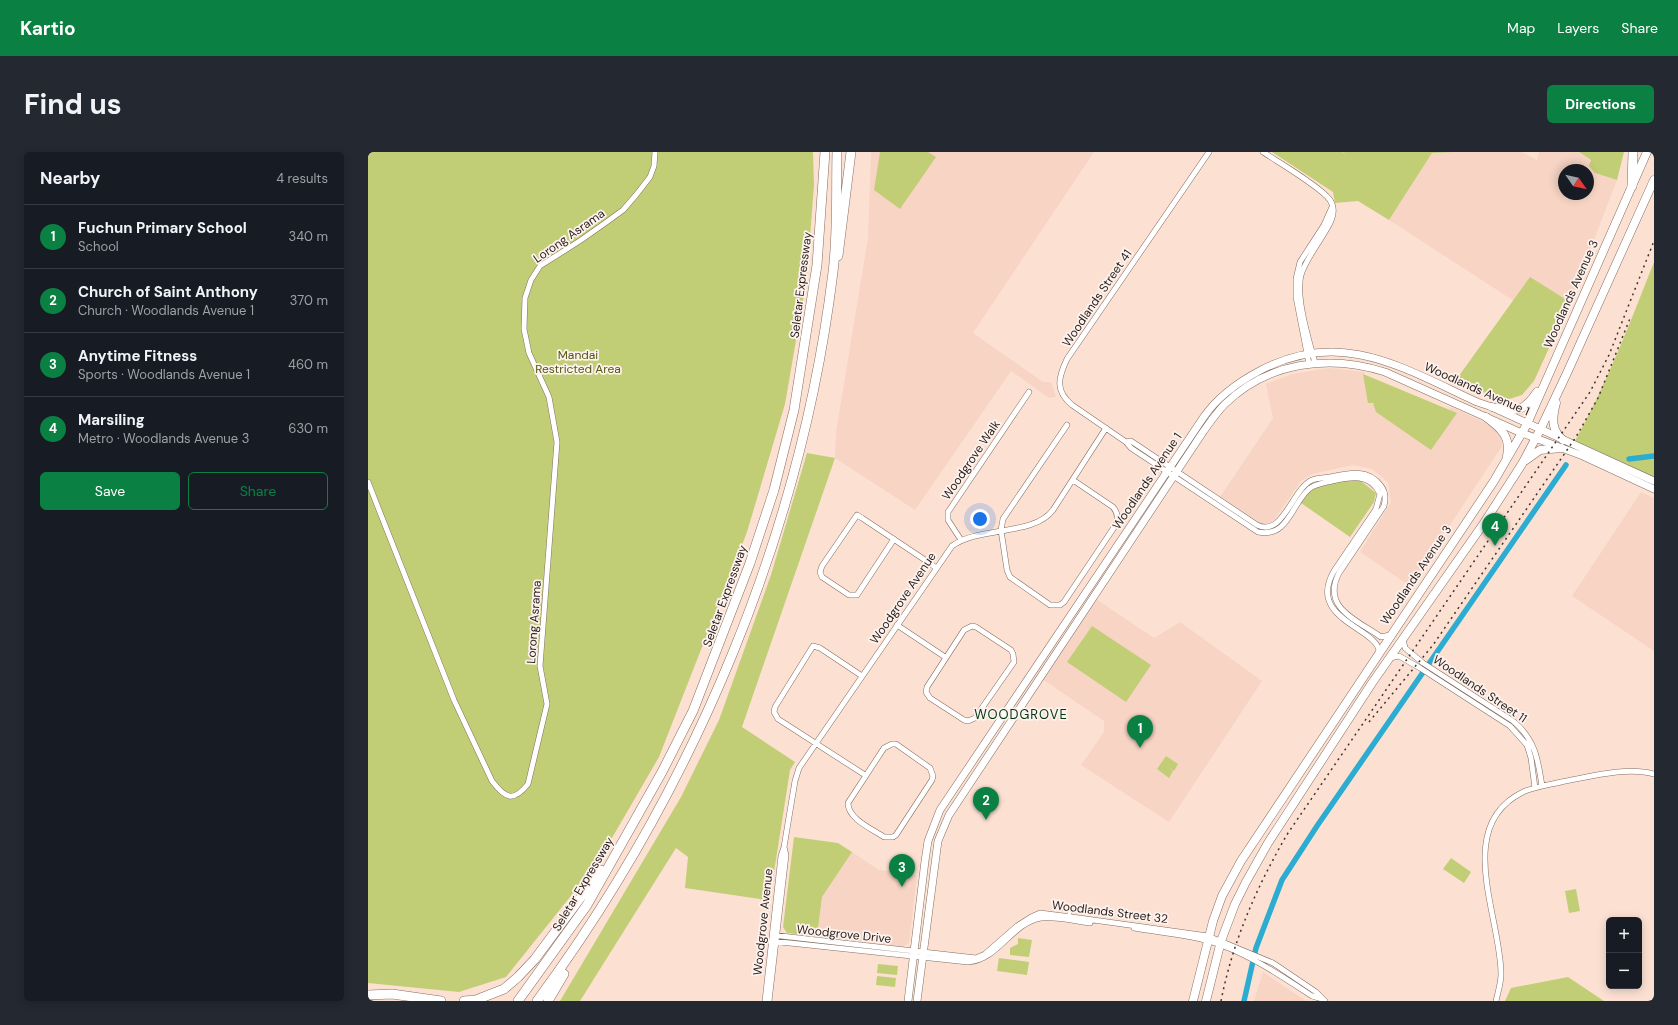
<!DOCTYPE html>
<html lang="en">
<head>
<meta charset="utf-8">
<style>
	:root { --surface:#171b24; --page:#242831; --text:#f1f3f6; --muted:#9ea1a6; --line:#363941; --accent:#0b8043 }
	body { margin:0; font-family:"DM Sans",sans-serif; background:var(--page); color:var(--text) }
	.controls { position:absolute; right:12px; bottom:12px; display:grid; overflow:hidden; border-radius:6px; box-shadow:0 2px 10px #0003 }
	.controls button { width:36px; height:36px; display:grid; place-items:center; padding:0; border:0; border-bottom:1px solid var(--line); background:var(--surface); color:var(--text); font:20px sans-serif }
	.compass { position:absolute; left:1190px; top:12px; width:36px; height:36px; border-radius:50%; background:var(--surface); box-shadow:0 2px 10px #0003; rotate:124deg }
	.you { position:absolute; left:612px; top:367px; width:14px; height:14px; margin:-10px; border:3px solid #fff; border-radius:50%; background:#1a73e8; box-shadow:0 0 0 6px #1a73e833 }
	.badge { display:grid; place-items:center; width:26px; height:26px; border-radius:50%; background:var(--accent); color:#fff; font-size:13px; font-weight:700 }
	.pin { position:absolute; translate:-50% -33px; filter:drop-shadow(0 1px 2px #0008) }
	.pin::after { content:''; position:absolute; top:21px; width:14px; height:12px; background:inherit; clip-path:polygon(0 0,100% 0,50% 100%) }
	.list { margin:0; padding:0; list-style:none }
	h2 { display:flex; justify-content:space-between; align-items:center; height:52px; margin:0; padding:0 16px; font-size:17px }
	h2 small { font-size:13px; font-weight:400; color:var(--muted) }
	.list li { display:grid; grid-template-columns:26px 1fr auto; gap:12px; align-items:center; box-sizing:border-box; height:64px; padding:0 16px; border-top:1px solid var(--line) }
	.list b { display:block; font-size:15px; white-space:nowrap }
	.list p { margin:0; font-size:13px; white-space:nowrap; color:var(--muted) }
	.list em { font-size:13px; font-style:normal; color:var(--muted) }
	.actions { display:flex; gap:8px; padding:12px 16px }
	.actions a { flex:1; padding:9px 0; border:1px solid var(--accent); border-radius:6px; text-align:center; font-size:14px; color:var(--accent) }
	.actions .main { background:var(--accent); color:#fff }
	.map { position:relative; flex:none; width:1286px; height:849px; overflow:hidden; border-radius:6px }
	header { display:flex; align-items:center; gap:24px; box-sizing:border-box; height:56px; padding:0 20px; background:var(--accent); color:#fff }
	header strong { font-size:19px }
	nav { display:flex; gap:22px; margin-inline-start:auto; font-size:14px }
	.intro { display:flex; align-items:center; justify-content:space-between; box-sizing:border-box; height:96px; padding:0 24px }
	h1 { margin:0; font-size:28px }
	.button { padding:10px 18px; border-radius:6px; background:var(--accent); color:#fff; font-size:14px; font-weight:700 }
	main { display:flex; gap:24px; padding:0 24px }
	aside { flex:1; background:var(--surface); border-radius:6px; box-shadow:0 2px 10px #0003 }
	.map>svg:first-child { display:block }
</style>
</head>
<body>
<header>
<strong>Kartio</strong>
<nav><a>Map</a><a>Layers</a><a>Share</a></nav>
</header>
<div class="intro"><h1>Find us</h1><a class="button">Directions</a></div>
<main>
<aside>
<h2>Nearby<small>4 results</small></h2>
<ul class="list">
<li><span class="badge">1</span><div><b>Fuchun Primary School</b><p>School</p></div><em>340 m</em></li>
<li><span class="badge">2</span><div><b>Church of Saint Anthony</b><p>Church · Woodlands Avenue 1</p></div><em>370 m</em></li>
<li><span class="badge">3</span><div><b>Anytime Fitness</b><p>Sports · Woodlands Avenue 1</p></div><em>460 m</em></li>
<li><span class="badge">4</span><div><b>Marsiling</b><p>Metro · Woodlands Avenue 3</p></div><em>630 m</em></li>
</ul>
<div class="actions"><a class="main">Save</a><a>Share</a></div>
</aside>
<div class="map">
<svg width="1286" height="849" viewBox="0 0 1286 849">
	<rect width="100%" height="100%" fill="#fce1d3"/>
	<!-- built -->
	<path fill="#f7d4c4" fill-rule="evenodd" d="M503 0H726L605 181 675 230H683L688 245 681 246 643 219 547 358 467 306 468 280 500 86Z
		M1087 0H1154L1169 8 1171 0H1211L1223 8 1227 21 1249 28 1202 150 1162 126 1146 149 1021 68 1064 1ZM1196 18H1220V42H1196Z
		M962 216 996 220 1002 250 1060 289 1083 255 1125 274 1132 283 1134 294 1042 434 992 400 1023 350 1020 330 1004 317 985 313 944 322 933 329 906 368 899 372 892 371 852 345 905 266 898 232 924 222Z
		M1273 340 1286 346V499L1204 444Z
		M728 447 786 486 812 470 894 529 801 670 713 613 736 580V569L674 527Z
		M484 700 511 718 549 723 541 791 535 795 449 784 454 745Z
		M895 820 938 849H886Z"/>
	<!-- green -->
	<path fill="#c2ce76" d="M0 0H445L446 33 439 125 417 252 379 380 291 605 230 710 138 825 91 840 0 831Z
		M512 0H560L568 5 532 57 506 38Z
		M904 0H974L978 2 975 0H1087L1064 1 1021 68 990 49 967 51 965 40Z
		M1211 0H1256L1249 28 1227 21 1221 14 1223 8Z
		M1286 110V325L1207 289C1239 231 1262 171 1286 110Z
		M1162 125 1202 150 1166 229 1154 243 1135 249 1088 228Z
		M995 222 1089 261 1063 298 1008 260 1005 251H1000Z
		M439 301 467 306 374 575 427 610 422 618 401 752 392 747 317 736 320 705 308 696 212 849H192L313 645 351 568 403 423Z
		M989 326 1008 341 1006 350 982 385 933 351 946 335Z
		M724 474 783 513 758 550 699 510Z
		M798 604 810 612 806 619 800 615 805 619 801 626 789 617Z
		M426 685 470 691 484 700 454 745 449 784 419 781 415 775Z
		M1083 706 1103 720 1096 731 1075 717Z
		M1208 737 1212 759 1201 761 1197 739Z
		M650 786 664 788 661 805 642 803V796L650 792Z
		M631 806 661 810 659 823 629 819Z
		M510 812 530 814 529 823 509 821Z
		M509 824 528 826 527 835 508 833Z
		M1200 825 1236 849H1137L1143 836Z"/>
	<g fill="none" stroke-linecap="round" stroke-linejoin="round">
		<!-- canal -->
		<path stroke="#2dacd2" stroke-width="5.5" d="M1261 307 1286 304
			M876 849 888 796 914 728 949 674 1198 313"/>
		<defs>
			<path id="pedestrian" d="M692 756 702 757 701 765"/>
			<path id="minor" d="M841 0 699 207C690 226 687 239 704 253L758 290 763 296 890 380C920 386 923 353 941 337 947 332 956 331 964 329 983 325 1002 321 1012 342L1008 357 966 419C938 467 1009 476 1011 499
				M895 0C910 10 953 35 962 48 966 54 966 62 963 69 955 86 941 102 934 120 926 142 941 188 947 211
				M941 212 928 145V127L932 110 956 73 964 55
				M699 273 635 367 633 378 639 418 642 425 682 453H692L696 450 747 374C751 367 750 361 745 355L705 328
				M758 290 763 289 889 373C915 386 924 337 944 328 949 326 956 326 962 325 980 321 1000 316 1013 334 1018 340 1018 346 1016 354L971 421C953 456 989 468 1013 485L1022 483
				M0 330 86 548 124 629C137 646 145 651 160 632L179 552 172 514 189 290 181 245 161 201 156 177 157 146 163 128 172 114 213 88 240 69 255 58 268 43 282 25 286 14 287 0
				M526 387 489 443H481L454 425 452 420 454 414 489 363 494 366 563 412 568 416
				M593 388 580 368V360L661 240
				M529 473 577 505
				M604 474 608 475 643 498 645 502 646 510 607 566 600 569 596 568 562 546 558 540 559 535 596 478Z
				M1035 487 1037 496 1055 511 1145 569C1167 587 1170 607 1174 634
				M1022 506 1031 504 1052 516 1142 574 1159 593 1163 606 1167 636
				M494 524 452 496 445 494 407 555 406 560 410 567 497 623
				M524 592H528L562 616 565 624 564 628 528 683 525 685H516C504 677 480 667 480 651L516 596Z
				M766 776C795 781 826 783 853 793 887 806 915 825 944 844L954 847
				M404 783 608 806 617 802 649 774 663 765 672 761 711 766 840 784 905 811 948 840 957 849
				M403 789 600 810C631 808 643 771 673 766 688 764 707 769 722 771
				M397 849 413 704 416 695 427 629 431 616 584 394C611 374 666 384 685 358L738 276
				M401 849 418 703 416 695
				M1128 849C1130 840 1133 831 1133 822 1133 765 1085 674 1155 640 1166 635 1180 633 1193 630 1221 625 1259 614 1286 622"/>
			<path id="secondary" d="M540 849 557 709 560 689 572 658 835 266C850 244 870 230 893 218 974 176 1035 216 1109 250L1124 255 1286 329
				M549 849 570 689 581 663 833 283C840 273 848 261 857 252 900 210 961 202 1017 220L1149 279 1215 304 1286 337"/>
			<path id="primary" d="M1188 251C1184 266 1183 278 1195 288
				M1124 255C1147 261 1156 260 1169 240
				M1118 265C1133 276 1143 285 1139 304
				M1158 308 1172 298 1193 296
				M825 849 845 769 854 744 873 709 1126 329 1159 272 1279 0
				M838 849 853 789 867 752 878 730 900 691 1004 531 1116 371 1154 312 1172 278 1199 221 1286 28"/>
			<path id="motorway" d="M1264 34 1265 0
				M470 104 483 0
				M0 843 24 842 73 849
				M96 849 108 848 136 837 150 825 167 807 233 718
				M150 849 219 753 294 620 325 559 382 411 406 338 426 258 449 113 457 0
				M169 849C326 636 433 383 465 120 470 80 468 39 469 0
				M180 849 196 822"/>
		</defs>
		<!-- pedestrian casing -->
		<use href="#pedestrian" stroke="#856d61" stroke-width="5"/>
		<!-- minor casing -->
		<use href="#minor" stroke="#856d61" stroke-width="6"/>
		<!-- secondary casing -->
		<use href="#secondary" stroke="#856d61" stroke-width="8"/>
		<!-- primary casing -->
		<use href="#primary" stroke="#856d61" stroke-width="9"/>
		<!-- motorway casing -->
		<use href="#motorway" stroke="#856d61" stroke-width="10"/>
		<!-- pedestrian -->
		<use href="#pedestrian" stroke="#fff" stroke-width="4"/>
		<!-- minor -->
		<use href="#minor" stroke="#fff" stroke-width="5"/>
		<!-- secondary -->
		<use href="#secondary" stroke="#fff" stroke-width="7"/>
		<!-- primary -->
		<use href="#primary" stroke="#fff" stroke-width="8"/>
		<!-- motorway -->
		<use href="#motorway" stroke="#fff" stroke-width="9"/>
		<!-- rail -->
		<path stroke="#40342e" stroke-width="1.5" stroke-dasharray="2 4" stroke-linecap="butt" d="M1001 570 1065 493 1208 285 1230 246 1263 164
			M853 849C865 788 889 734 920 681L1222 240 1241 203 1286 89"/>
	</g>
	<g text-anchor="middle" stroke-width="3.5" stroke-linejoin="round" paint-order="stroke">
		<!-- street labels -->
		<g font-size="12" fill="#271d18" stroke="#fdf2ed">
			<text transform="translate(201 84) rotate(-35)" y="4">Lorong Asrama</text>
			<text transform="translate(433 133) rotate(-83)" y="4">Seletar Expressway</text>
			<text transform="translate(1203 142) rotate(-66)" y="4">Woodlands Avenue 3</text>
			<text transform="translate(729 146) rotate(-56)" y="4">Woodlands Street 41</text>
			<text transform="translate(1109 237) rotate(24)" y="4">Woodlands Avenue 1</text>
			<text transform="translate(603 308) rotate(-56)" y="4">Woodgrove Walk</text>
			<text transform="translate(779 329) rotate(-56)" y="4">Woodlands Avenue 1</text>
			<text transform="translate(1048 423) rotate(-56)" y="4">Woodlands Avenue 3</text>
			<text transform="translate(357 444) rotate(-70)" y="4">Seletar Expressway</text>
			<text transform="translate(535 446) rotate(-56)" y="4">Woodgrove Avenue</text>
			<text transform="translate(166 470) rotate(-86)" y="4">Lorong Asrama</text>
			<text transform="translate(1112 537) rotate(34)" y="4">Woodlands Street 11</text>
			<text transform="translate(215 732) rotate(-59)" y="4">Seletar Expressway</text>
			<text transform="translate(742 760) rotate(7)" y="4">Woodlands Street 32</text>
			<text transform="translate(395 770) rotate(-84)" y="4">Woodgrove Avenue</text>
			<text transform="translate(476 782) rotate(6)" y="4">Woodgrove Drive</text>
		</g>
		<!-- park labels -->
		<g font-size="12" fill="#525814" stroke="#fdf2ed">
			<text x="210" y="207">Mandai<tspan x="210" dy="14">Restricted Area</tspan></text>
		</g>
		<!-- neighbourhood labels -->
		<g font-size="13" letter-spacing="1" fill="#003615" stroke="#fdf2ed">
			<text x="653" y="567">WOODGROVE</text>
		</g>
	</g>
</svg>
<div class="controls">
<button>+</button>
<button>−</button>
</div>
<svg class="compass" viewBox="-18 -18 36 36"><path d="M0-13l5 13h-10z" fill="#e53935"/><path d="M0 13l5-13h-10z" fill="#9ea1a6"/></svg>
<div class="you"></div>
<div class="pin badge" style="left:772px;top:596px">1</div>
<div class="pin badge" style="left:618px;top:668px">2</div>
<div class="pin badge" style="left:534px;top:735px">3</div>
<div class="pin badge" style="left:1127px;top:394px">4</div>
</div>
</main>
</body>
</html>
